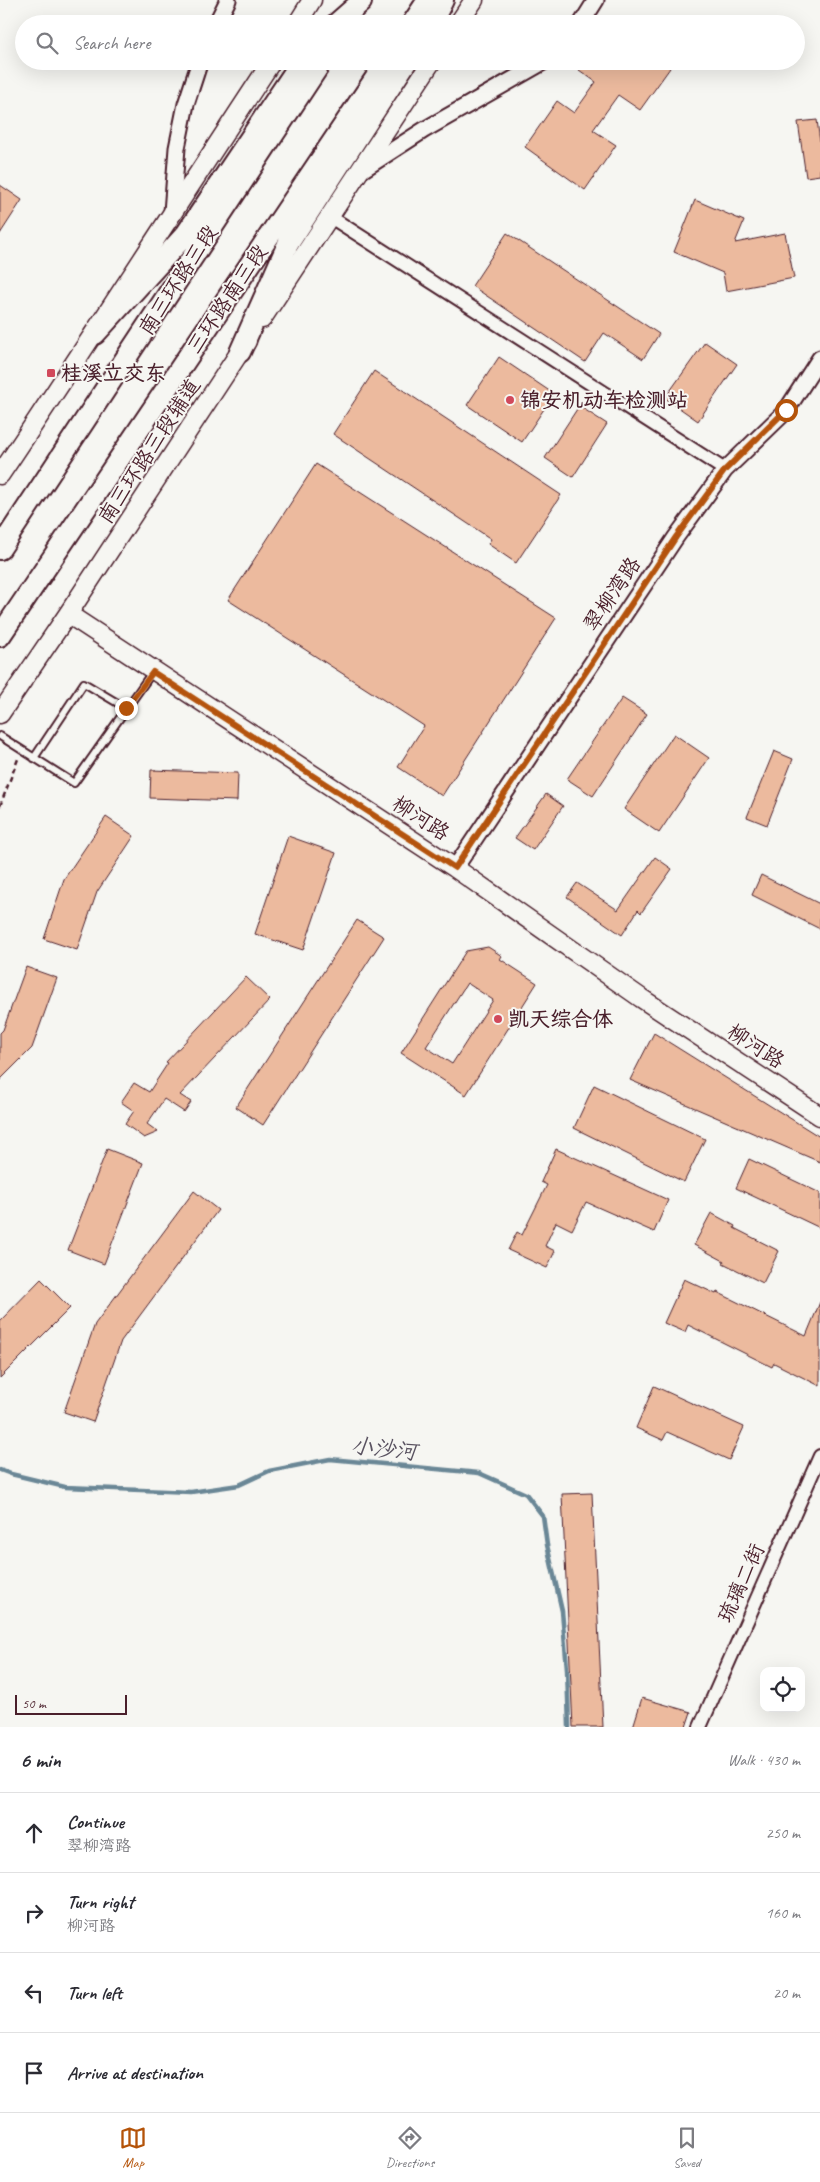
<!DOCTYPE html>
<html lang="en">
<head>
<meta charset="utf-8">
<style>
	:root { --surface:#fff; --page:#f7f7f7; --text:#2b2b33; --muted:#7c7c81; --line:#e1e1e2; --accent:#b45309 }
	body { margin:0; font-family:Caveat,"LXGW WenKai TC",sans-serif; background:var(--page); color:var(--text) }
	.controls { position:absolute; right:15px; bottom:15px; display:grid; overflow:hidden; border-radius:10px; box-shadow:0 5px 20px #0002 }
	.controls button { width:45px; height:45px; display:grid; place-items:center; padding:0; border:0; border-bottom:1px solid var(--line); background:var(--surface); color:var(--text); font:25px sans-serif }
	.scale { position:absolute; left:15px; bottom:12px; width:112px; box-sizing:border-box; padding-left:5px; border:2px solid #4a1f2b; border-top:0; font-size:14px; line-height:18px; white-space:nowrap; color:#4a1f2b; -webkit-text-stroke:4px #f6f6f2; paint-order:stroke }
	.stop { position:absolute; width:15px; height:15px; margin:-11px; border:4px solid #b45309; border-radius:50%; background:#fff }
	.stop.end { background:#b45309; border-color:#fff; box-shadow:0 1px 5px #0008 }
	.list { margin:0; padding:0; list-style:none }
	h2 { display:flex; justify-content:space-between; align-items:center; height:65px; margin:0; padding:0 20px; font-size:21px }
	h2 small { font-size:16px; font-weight:400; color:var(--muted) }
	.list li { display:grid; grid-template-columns:32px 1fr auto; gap:15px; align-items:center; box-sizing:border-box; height:80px; padding:0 20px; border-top:1px solid var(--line) }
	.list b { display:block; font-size:19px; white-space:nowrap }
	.list p { margin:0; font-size:16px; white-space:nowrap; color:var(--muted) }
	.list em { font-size:16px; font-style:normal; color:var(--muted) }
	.icon { flex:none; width:28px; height:28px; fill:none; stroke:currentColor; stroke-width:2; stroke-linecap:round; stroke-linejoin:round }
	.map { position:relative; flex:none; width:820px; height:1727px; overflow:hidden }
	.search { position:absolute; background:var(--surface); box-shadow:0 5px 20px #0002; left:15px; right:15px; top:15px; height:55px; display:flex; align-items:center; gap:12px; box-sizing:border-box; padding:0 18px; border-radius:28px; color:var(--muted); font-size:19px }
	.sheet { height:385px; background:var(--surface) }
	nav { display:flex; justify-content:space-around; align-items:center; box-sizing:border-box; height:70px; border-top:1px solid var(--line); background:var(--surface); font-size:14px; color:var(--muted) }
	nav a { display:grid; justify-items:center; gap:2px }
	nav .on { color:var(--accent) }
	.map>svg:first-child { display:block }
</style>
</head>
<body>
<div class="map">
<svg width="820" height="1727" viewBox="0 0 820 1727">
	<rect width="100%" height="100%" fill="#f6f6f2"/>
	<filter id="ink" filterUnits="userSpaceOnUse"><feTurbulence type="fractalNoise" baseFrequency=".02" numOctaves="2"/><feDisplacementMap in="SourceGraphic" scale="10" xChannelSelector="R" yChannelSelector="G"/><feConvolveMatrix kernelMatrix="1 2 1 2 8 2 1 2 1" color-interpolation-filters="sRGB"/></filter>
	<g filter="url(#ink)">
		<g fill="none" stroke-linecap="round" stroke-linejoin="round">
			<!-- stream -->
			<path stroke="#6a8796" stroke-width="4.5" d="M0 1470 11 1474 65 1487 191 1492 239 1485 269 1471 330 1459 479 1473 526 1494 543 1516 547 1545 562 1611 567 1669 569 1727"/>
		</g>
		<!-- building -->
		<path fill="#ecba9e" stroke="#4a1f2b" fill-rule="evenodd" d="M585 61H660L670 68 640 110 618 95 593 130 616 145 585 190 525 147 557 101 574 113 596 82 579 70Z
			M817 120 820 142V175L806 177 798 122Z
			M0 185 22 200 0 234Z
			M695 200 744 221 735 243 785 233 794 278 726 291 723 273 674 252Z
			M507 233 659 334 643 359 604 333 585 362 472 286Z
			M705 342 737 364 698 421 665 398Z
			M499 357 554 394 522 442 467 405Z
			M374 371 561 495 516 563 488 544 491 539 333 434Z
			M579 406 607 424 573 477 545 458Z
			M316 464 556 618 442 796 398 767 424 726 228 600Z
			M622 698 647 714 593 796 567 779Z
			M674 734 709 758 659 833 624 809Z
			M774 751 793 759 767 825 747 817Z
			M151 770 238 773 237 801 150 798Z
			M546 794 563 806 533 850 515 838Z
			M106 817 134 836 97 892 77 950 44 939 64 879Z
			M288 836 336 853 303 950 255 934Z
			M655 857 672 869 641 913 638 910 622 935 567 897 577 883 618 910Z
			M761 875 820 904V929L752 895Z
			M357 920 384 937 263 1125 236 1107Z
			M488 947 502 956 500 959 537 983 466 1095 401 1053 466 951ZM467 983 493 1000 452 1064 426 1047Z
			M26 967 57 978 32 1048 0 1080V1033L3 1030Z
			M246 977 270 1000 180 1095 191 1102 184 1112 164 1099 147 1124 158 1132 144 1138 125 1124 134 1111 121 1102 134 1083 149 1092 168 1063 166 1062Z
			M654 1033 820 1137V1162L630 1080Z
			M594 1085 705 1139 684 1182 574 1128Z
			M107 1149 143 1163 104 1264 68 1250Z
			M556 1149 668 1200 654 1232 586 1202 572 1230 556 1222 545 1246 555 1251 547 1268 508 1250 517 1232 522 1235 547 1185 541 1182Z
			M749 1159 820 1193V1228L736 1188Z
			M194 1191 218 1210 121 1341 93 1422 64 1412 95 1324Z
			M711 1213 735 1226 734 1228 779 1251 763 1283 723 1263 724 1261 694 1245Z
			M41 1279 70 1308 0 1378V1321Z
			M684 1279 716 1294 717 1292 806 1336 820 1302V1386L774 1363 772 1367 688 1325 685 1332 664 1323Z
			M654 1386 744 1427 729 1460 667 1432 663 1440 636 1428Z
			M592 1493 603 1727H573L562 1494Z
			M642 1698 691 1712 686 1727H633Z"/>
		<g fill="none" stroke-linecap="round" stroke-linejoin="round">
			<defs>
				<path id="service" d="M0 736 74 783 153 671
					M34 758 84 683 126 708"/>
				<path id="minor" d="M329 216 725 470
					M700 1727 820 1456"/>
				<path id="tertiary" d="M216 24 228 0
					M581 24 596 0
					M359 172 424 130 545 61
					M172 212 177 148 186 104 200 61
					M455 868 676 537 725 470 786 411 820 358"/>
				<path id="secondary" d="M297 24 312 0
					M458 24 474 0
					M262 319 432 61
					M0 475C92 338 181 199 272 61
					M68 614 455 868 641 998 820 1116
					M0 714 68 614 247 341"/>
				<path id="trunk" d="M336 24 361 2
					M412 24 428 0
					M431 24 443 0
					M95 334 186 234 302 61
					M240 352 288 244 407 61
					M0 549 322 61
					M0 636 387 61"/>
			</defs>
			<!-- service casing -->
			<use href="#service" stroke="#4a1f2b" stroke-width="10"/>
			<!-- minor casing -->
			<use href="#minor" stroke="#4a1f2b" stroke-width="16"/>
			<!-- tertiary casing -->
			<use href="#tertiary" stroke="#4a1f2b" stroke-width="19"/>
			<!-- secondary casing -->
			<use href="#secondary" stroke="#4a1f2b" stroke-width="21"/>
			<!-- trunk casing -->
			<use href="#trunk" stroke="#4a1f2b" stroke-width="24"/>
			<!-- path -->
			<path stroke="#4a1f2b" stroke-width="2.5" stroke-dasharray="5 4" stroke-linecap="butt" d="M0 806 18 759"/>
			<!-- service -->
			<use href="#service" stroke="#f6f6f2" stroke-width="6"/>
			<!-- minor -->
			<use href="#minor" stroke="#f6f6f2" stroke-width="12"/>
			<!-- tertiary -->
			<use href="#tertiary" stroke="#f6f6f2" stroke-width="15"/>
			<!-- secondary -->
			<use href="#secondary" stroke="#f6f6f2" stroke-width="18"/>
			<!-- trunk -->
			<use href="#trunk" stroke="#f6f6f2" stroke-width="20"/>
		</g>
	</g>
	<g fill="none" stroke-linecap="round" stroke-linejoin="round" filter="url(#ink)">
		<!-- route -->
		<path stroke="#b45309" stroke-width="6" d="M126 708 153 672 455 868 676 537 725 470 786 410"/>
	</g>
	<!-- markers -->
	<g fill="#d1495b" stroke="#f6f6f2" stroke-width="2">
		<rect x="46" y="368" width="10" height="10" rx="2.5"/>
		<circle cx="510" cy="400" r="5"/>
		<circle cx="498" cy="1019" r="5"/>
	</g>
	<g text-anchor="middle" stroke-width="4" stroke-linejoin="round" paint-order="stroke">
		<!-- street labels -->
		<g font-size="21" fill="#4a1f2b" stroke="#f6f6f2">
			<text transform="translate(178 280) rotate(-57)" y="7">南三环路三段</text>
			<text transform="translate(227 299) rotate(-56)" y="7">三环路南三段</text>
			<text transform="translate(149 451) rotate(-57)" y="7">南三环路三段辅道</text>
			<text transform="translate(612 594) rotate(-56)" y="7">翠柳湾路</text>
			<text transform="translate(421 818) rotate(33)" y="7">柳河路</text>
			<text transform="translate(756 1046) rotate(33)" y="7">柳河路</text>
			<text transform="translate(741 1583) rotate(-66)" y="7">琉璃二街</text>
		</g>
		<!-- poi labels -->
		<g font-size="21" font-weight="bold" fill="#4a1f2b" stroke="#f6f6f2" text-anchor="start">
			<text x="61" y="380">桂溪立交东</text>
			<text x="520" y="407">锦安机动车检测站</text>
			<text x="508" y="1026">凯天综合体</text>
		</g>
		<!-- water labels -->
		<g font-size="22" font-style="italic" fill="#5a5361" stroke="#f6f6f2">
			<text transform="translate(384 1448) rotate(6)" y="8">小沙河</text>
		</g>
	</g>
</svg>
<div class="controls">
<button><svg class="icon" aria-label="locate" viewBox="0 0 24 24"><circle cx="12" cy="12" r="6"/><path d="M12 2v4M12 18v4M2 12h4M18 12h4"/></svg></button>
</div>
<div class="scale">50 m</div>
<div class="stop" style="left:786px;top:410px"></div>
<div class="stop end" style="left:126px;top:708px"></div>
<div class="search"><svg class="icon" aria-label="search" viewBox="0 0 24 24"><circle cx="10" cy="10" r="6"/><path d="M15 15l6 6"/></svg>Search here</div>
</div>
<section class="sheet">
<h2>6 min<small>Walk · 430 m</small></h2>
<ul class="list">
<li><svg class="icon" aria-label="ahead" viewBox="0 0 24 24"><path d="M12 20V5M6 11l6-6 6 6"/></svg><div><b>Continue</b><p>翠柳湾路</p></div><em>250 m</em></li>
<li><svg class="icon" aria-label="right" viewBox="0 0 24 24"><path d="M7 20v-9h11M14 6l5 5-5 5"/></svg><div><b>Turn right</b><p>柳河路</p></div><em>160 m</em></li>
<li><svg class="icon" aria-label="left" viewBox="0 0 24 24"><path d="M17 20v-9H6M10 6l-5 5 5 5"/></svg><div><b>Turn left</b></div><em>20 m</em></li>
<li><svg class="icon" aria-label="arrive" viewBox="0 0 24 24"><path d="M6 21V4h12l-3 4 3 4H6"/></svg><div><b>Arrive at destination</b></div></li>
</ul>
</section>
<nav>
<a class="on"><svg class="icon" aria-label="map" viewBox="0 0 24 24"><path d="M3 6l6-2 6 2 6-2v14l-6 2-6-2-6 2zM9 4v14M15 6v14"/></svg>Map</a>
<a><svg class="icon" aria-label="directions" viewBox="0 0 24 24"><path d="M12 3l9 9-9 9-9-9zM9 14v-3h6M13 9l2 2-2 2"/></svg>Directions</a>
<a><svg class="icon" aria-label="saved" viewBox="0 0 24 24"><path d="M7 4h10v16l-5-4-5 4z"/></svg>Saved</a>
</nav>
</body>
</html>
